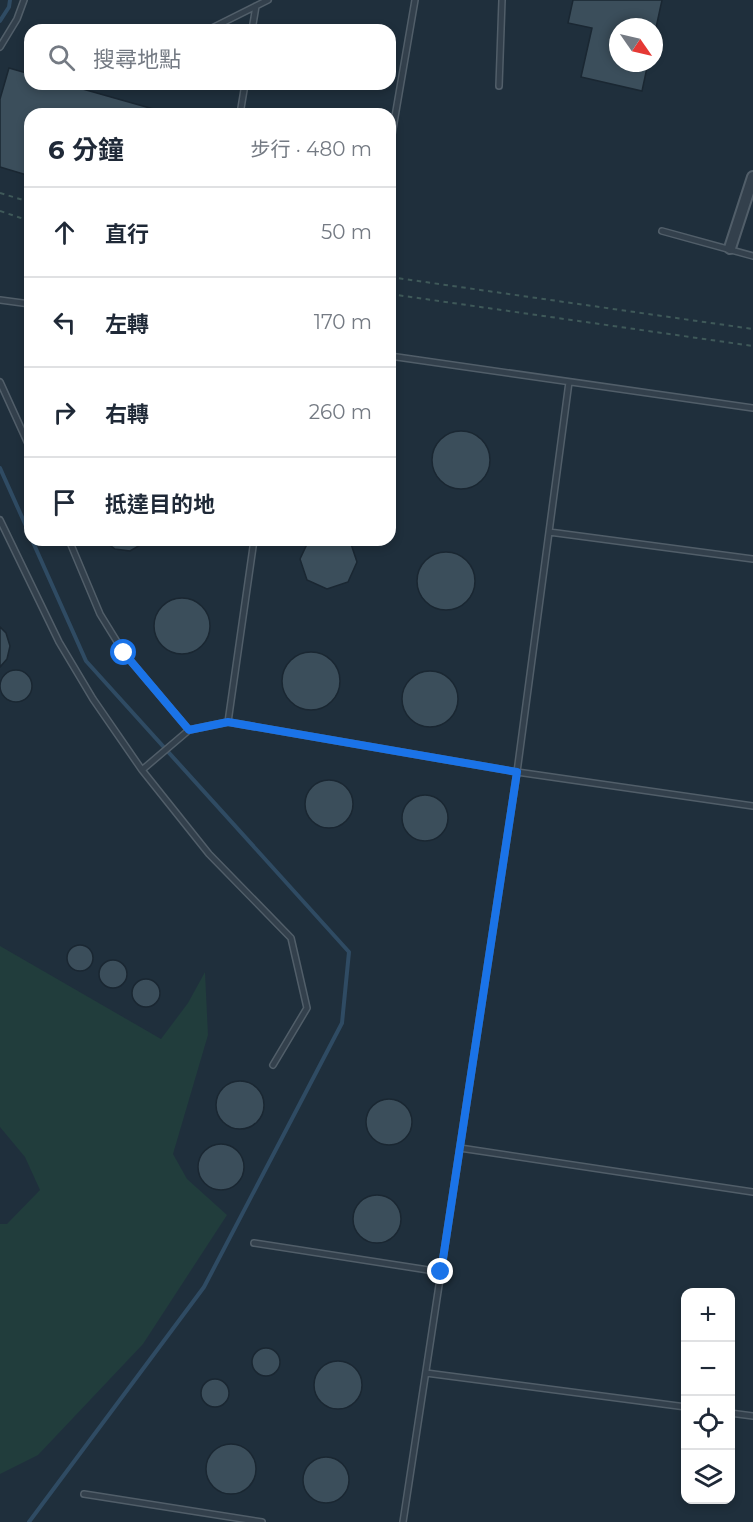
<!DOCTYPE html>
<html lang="zh-TW">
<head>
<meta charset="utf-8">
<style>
	:root { --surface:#fff; --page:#f2f2f3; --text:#1f2937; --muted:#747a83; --line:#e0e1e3 }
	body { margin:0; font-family:Montserrat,"Noto Sans TC",sans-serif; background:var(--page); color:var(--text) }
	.controls { position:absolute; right:18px; bottom:18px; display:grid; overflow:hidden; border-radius:12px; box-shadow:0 3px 9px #0003 }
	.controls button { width:54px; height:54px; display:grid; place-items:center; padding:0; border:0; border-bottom:2px solid var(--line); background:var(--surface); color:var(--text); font:30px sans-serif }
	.compass { position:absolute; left:609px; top:18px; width:54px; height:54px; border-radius:50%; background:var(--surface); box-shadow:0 3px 9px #0003; rotate:124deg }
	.stop { position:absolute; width:18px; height:18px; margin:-14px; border:4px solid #1a73e8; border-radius:50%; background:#fff }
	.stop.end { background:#1a73e8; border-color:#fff; box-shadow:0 2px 6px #0008 }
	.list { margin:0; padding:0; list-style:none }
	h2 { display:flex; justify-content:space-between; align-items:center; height:78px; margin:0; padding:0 24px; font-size:26px }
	h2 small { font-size:20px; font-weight:400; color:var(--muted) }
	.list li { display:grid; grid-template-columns:39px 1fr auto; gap:18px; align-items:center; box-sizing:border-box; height:90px; padding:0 24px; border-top:2px solid var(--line) }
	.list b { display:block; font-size:22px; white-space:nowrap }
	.list em { font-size:20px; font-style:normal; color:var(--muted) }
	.icon { flex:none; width:33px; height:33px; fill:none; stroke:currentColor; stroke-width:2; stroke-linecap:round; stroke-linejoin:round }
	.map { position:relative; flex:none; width:753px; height:1522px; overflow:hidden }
	.search { position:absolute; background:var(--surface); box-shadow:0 3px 9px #0003; left:24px; top:24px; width:372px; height:66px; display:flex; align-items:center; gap:15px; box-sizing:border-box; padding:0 21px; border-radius:18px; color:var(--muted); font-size:22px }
	.panel { position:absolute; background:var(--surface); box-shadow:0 3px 9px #0003; left:24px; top:108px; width:372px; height:438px; border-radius:18px }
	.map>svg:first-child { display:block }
</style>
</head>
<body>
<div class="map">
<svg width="753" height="1522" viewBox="0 0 753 1522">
	<rect width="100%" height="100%" fill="#1f2f3c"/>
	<!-- green -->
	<path fill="#213d3c" d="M0 946 161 1039 188 1003 205 972 208 1035 173 1154 187 1179 227 1215 143 1344 38 1455 0 1474V1224H7L40 1190 25 1157 0 1127Z"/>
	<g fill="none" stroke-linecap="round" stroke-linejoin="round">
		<!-- stream -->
		<path stroke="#2f4b63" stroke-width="4" d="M0 21 9 7 10 0
			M0 468 30 535
			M29 1522 204 1287 342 1023 349 952 86 661 32 540"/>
	</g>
	<!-- building -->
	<path fill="#3b4e5b" stroke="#1a2732" stroke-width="1.5" d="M573 0H662L654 37V27H618V63H648L642 91 581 77 592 28 568 23Z
		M9 68 30 74V84H65L171 114H30V176L0 167V99Z
		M432 460a29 29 0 1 1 58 0a29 29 0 1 1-58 0Z
		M103 540H149L130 551 115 549Z
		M309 540 350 541 357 562 348 582 327 589 307 580 300 559Z
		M417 581a29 29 0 1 1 58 0a29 29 0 1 1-58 0Z
		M154 626a28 28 0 1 1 56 0a28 28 0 1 1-56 0Z
		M0 627 6 633 10 646 7 659 0 667Z
		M282 681a29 29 0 1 1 58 0a29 29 0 1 1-58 0Z
		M0 686a16 16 0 1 1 32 0a16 16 0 1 1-32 0Z
		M402 699a28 28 0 1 1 56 0a28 28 0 1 1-56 0Z
		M305 804a24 24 0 1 1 48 0a24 24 0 1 1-48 0Z
		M402 818a23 23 0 1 1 46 0a23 23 0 1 1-46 0Z
		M67 958a13 13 0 1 1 26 0a13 13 0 1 1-26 0Z
		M99 974a14 14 0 1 1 28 0a14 14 0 1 1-28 0Z
		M132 993a14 14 0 1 1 28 0a14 14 0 1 1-28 0Z
		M216 1105a24 24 0 1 1 48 0a24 24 0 1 1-48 0Z
		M366 1122a23 23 0 1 1 46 0a23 23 0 1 1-46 0Z
		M198 1167a23 23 0 1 1 46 0a23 23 0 1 1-46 0Z
		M353 1219a24 24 0 1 1 48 0a24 24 0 1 1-48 0Z
		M252 1362a14 14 0 1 1 28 0a14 14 0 1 1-28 0Z
		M314 1385a24 24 0 1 1 48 0a24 24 0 1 1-48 0Z
		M201 1393a14 14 0 1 1 28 0a14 14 0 1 1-28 0Z
		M206 1469a25 25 0 1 1 50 0a25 25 0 1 1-50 0Z
		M303 1480a23 23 0 1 1 46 0a23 23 0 1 1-46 0Z"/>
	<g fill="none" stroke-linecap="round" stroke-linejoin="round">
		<defs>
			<path id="lane" d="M208 30 268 0
				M252 30 256 6
				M0 47 17 19 24 0
				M499 86 502 0
				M240 114 245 84
				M390 146 415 0
				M662 231 753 256
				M0 300 30 304
				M390 356 753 408
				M0 382 30 448
				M0 520 59 642 93 699 142 770 209 854 291 938 307 1008 273 1065
				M549 532 753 559
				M69 540 100 614 124 653 189 730
				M228 722 254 540
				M142 770 189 730 228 722 517 772 753 806
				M460 1148 753 1192
				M254 1243 441 1272
				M426 1373 686 1407
				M730 1413 753 1416
				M84 1494 262 1522
				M403 1522 517 772 569 382"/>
			<path id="street" d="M730 248 753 177"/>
		</defs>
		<!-- lane casing -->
		<use href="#lane" stroke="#515e69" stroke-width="8"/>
		<!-- street casing -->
		<use href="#street" stroke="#515e69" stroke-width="14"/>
		<!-- path -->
		<path stroke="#3f5959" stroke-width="2" stroke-dasharray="4.5 4.5" stroke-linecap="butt" d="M0 193 30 202
			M0 211 30 221
			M390 277 753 329
			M390 294 753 346"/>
		<!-- lane -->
		<use href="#lane" stroke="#33404c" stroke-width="5"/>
		<!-- street -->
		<use href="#street" stroke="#33404c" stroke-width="10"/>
	</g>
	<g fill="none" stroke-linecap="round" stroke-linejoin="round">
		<!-- route -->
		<path stroke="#1a73e8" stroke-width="8" d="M124 653 189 730 228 722 517 772 441 1272"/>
	</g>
</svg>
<div class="controls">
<button>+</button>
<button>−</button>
<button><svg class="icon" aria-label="locate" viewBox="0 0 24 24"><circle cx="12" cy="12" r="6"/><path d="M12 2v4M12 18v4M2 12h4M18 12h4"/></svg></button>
<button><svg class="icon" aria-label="layers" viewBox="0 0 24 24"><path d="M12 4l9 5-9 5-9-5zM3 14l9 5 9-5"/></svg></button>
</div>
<svg class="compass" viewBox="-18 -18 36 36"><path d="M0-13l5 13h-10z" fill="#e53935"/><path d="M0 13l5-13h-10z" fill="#747a83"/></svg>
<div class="stop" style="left:124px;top:653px"></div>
<div class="stop end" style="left:441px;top:1272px"></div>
<div class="search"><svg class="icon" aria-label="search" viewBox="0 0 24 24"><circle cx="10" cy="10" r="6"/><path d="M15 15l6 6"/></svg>搜尋地點</div>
<section class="panel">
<h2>6 分鐘<small>步行 · 480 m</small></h2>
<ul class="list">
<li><svg class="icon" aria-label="ahead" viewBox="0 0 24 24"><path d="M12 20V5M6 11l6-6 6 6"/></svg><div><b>直行</b></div><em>50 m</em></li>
<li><svg class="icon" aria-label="left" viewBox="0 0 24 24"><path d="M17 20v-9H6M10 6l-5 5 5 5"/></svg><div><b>左轉</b></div><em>170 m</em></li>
<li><svg class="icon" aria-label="right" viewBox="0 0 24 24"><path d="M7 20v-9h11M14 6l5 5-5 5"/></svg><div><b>右轉</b></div><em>260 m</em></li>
<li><svg class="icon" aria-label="arrive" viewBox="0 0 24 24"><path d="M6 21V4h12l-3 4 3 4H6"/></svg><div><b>抵達目的地</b></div></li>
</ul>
</section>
</div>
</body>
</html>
